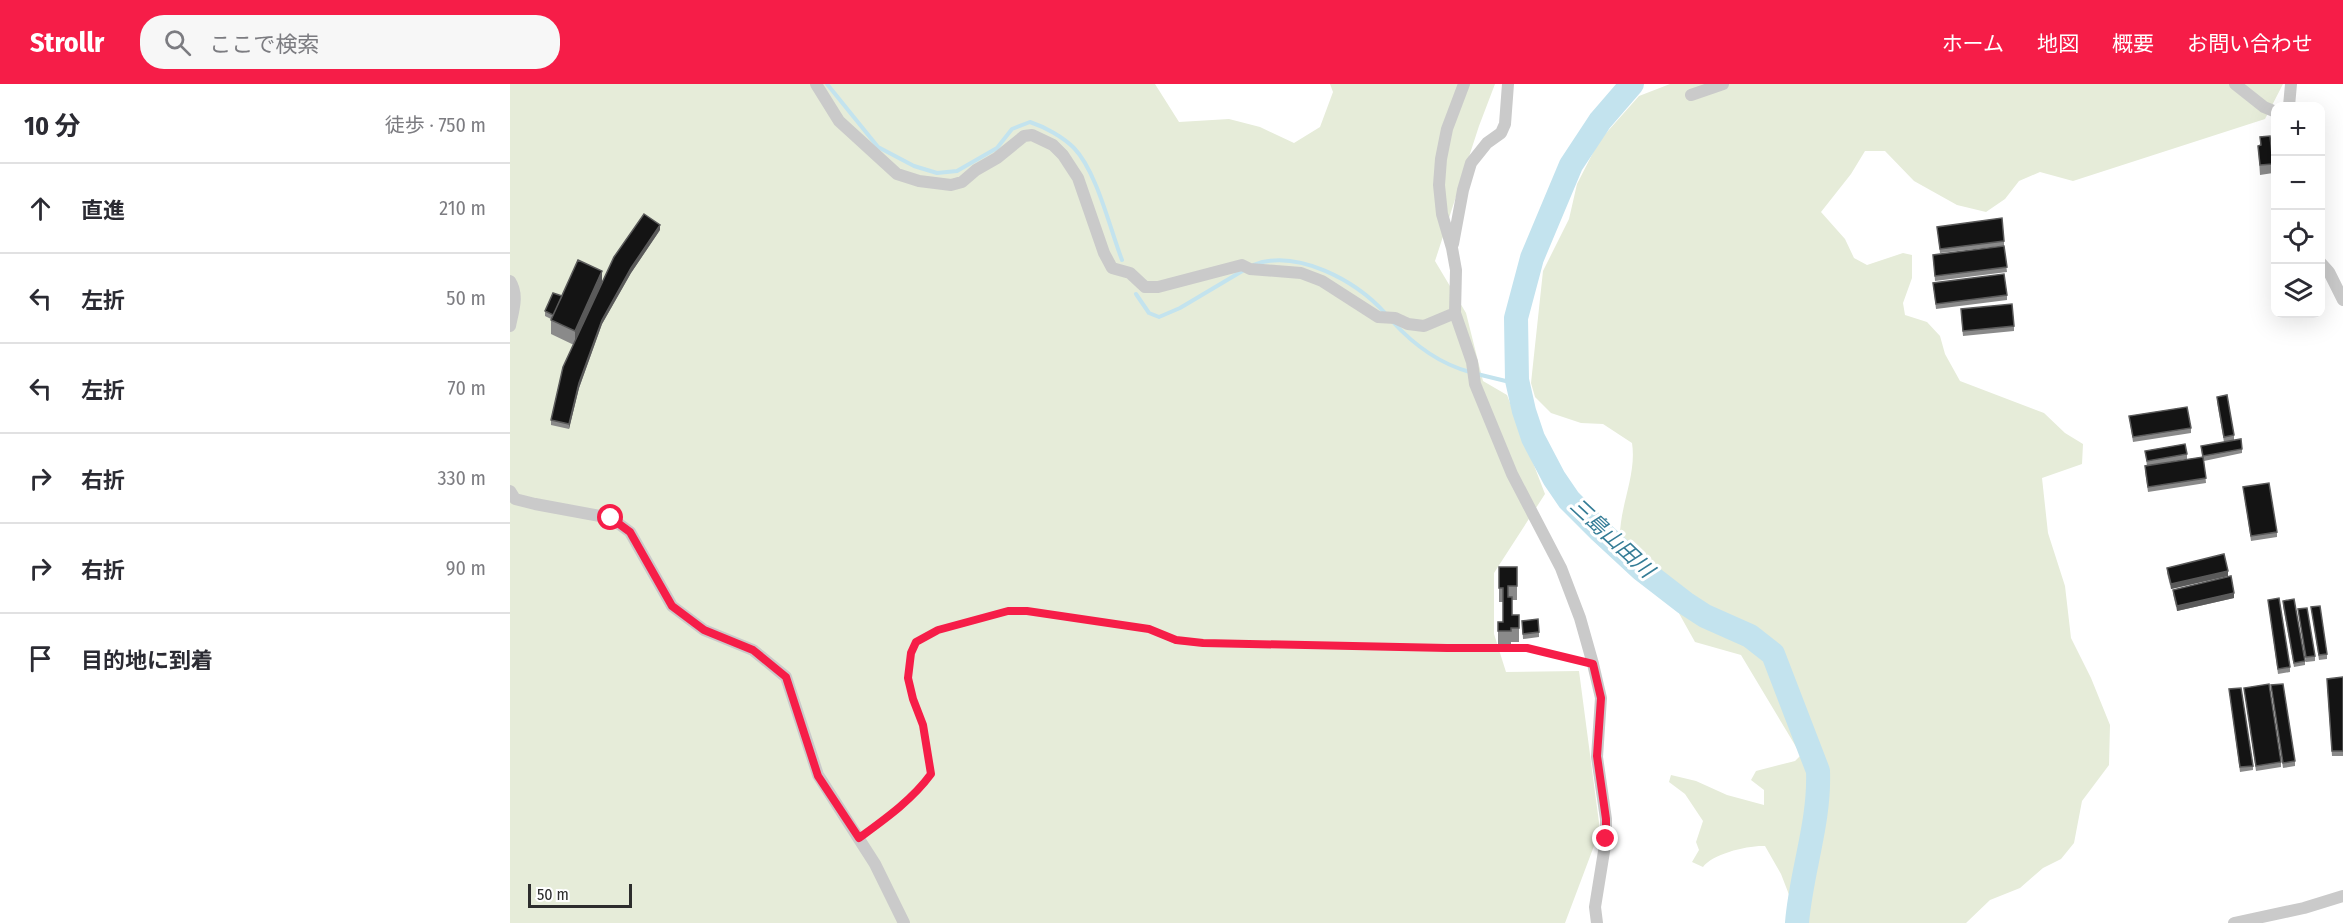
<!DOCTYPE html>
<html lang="ja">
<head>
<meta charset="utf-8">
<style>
	:root { --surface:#fff; --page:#f7f7f7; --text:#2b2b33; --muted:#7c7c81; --line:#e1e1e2; --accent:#f61d48 }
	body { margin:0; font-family:"Fira Sans Condensed","Noto Sans JP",sans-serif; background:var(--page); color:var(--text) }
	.controls { position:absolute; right:18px; top:18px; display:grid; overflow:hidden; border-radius:12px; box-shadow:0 6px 24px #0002 }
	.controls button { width:54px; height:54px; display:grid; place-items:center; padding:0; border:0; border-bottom:2px solid var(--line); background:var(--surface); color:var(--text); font:30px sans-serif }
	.scale { position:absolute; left:18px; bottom:15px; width:104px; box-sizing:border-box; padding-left:6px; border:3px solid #2d2d2d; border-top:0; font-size:16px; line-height:21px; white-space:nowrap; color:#2d2d2d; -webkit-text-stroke:4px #fff; paint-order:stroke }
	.stop { position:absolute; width:18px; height:18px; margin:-14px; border:4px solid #f61d48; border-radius:50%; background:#fff }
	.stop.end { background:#f61d48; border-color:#fff; box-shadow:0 2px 6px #0008 }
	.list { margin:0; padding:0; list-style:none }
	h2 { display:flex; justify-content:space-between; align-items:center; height:78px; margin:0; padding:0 24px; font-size:26px }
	h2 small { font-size:20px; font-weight:400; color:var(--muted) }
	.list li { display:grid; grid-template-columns:39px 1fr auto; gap:18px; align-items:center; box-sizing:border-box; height:90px; padding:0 24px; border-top:2px solid var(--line) }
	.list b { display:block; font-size:22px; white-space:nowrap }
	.list em { font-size:20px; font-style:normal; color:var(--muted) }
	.icon { flex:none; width:33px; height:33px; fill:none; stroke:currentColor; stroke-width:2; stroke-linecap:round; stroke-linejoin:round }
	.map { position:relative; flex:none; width:1833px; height:839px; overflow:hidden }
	header { display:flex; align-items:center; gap:36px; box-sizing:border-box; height:84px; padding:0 30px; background:var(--accent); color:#fff }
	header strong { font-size:28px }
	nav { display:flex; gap:33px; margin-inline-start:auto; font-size:21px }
	.search { width:420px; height:54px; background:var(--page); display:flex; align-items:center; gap:15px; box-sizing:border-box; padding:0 21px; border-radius:24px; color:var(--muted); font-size:22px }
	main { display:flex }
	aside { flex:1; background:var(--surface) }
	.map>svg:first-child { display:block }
</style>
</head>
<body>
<header>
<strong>Strollr</strong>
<div class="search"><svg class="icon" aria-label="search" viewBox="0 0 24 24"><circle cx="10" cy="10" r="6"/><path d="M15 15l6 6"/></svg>ここで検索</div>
<nav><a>ホーム</a><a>地図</a><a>概要</a><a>お問い合わせ</a></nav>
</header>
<main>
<aside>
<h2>10 分<small>徒歩 · 750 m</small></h2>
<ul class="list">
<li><svg class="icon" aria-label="ahead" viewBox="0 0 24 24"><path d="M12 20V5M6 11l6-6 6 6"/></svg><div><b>直進</b></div><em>210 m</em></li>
<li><svg class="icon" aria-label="left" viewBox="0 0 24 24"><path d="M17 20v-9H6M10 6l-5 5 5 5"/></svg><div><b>左折</b></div><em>50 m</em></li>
<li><svg class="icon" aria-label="left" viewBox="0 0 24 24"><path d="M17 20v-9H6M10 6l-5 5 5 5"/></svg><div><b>左折</b></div><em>70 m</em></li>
<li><svg class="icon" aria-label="right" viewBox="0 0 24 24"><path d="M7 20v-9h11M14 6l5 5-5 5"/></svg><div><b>右折</b></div><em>330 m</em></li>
<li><svg class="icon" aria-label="right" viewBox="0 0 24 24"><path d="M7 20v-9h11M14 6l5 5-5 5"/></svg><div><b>右折</b></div><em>90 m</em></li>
<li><svg class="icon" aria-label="arrive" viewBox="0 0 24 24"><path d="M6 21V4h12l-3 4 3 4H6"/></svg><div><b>目的地に到着</b></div></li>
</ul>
</aside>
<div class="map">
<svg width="1833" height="839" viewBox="0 0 1833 839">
	<rect width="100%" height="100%" fill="#fff"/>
	<!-- green -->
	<path fill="#e6ecd9" d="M0 0H645L669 38 719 35 750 43 784 59 810 43 823 8 820 0H985L969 42 925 177 956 229 973 297 997 311 1035 410 984 489V550L996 588 1069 587 1090 746 1055 839H0Z
		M1160 0H1773L1755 35 1563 97 1530 88 1509 97 1495 115 1476 128 1447 121 1404 97 1375 67H1355L1341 90 1311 128 1335 155 1344 174 1357 181 1393 169 1402 171V194L1393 219 1395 231 1417 238 1430 252 1435 270 1450 297 1534 329 1555 349 1573 360 1572 380 1532 394 1538 449 1555 502 1561 554 1581 594 1600 641 1599 681 1572 717 1564 759 1551 775 1533 784 1510 804 1480 816 1456 839H1290L1271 790 1255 762C1238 761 1202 770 1193 783L1182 778 1189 766 1186 758 1193 737 1175 710 1159 698 1161 691 1186 697 1217 711 1254 721V706L1241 696 1246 687 1285 677 1291 671 1231 571 1185 558 1147 490 1110 455C1109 423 1127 391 1122 359L1093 340 1071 339 1041 329 1025 313 1021 299 1033 187 1059 135 1067 100 1089 57 1129 12Z"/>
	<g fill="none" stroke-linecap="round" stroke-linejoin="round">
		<!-- stream -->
		<path stroke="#c3e3ee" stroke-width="4" d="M317 0 368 63 404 82 427 89 447 87 487 64 502 45 520 38C535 43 553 53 564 64 587 88 600 145 612 176
			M743 181C787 164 846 197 875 229
			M626 210 639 229 649 233 670 224 734 186
			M882 237C903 260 930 280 960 288
			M967 290 1008 300"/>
		<!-- river -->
		<path stroke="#c3e3ee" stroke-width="24" d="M1122 0 1090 37 1061 81 1022 174 1006 234 1007 296 1014 327 1023 354 1044 394 1059 416 1090 447 1131 485 1175 519 1195 532 1240 552 1263 570 1308 687C1310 739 1291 788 1287 839"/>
		<!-- service -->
		<path stroke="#cacaca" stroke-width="6" d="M349 754C375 735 402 716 421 690L413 641 403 615 398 594 401 569 406 558 428 546 498 527H517L639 545 666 557 693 559 937 564H1017L1083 580"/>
		<!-- minor -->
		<path stroke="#cacaca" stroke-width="12" d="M306 0 329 37 387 90 409 97 441 101 452 98 466 86 487 74 514 52 522 51 543 61 553 71 568 94 594 169 602 184 620 189 635 203H648L732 181 740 185 791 189 812 197 868 233 885 234 898 240 914 242 945 229
			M954 0 937 45 931 75 929 101 932 130 942 164 946 186 945 229 962 278 965 300 1002 390 1051 484 1070 534 1083 580 1091 614 1087 673 1096 735V755L1085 823 1087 839
			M1725 0 1754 23 1766 28
			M1181 11 1213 0
			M1779 22 1781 0
			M943 160 953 106 961 79 977 59 991 49 995 40 998 0
			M1810 178 1819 188 1833 216
			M0 197C9 211 3 227 0 242
			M0 407 5 415 25 420 101 434 120 448 162 522 194 546 243 566 276 593 308 691 365 780 394 839
			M1724 839 1794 824 1833 812"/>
	</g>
	<!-- wall -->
	<path fill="#8a8a8a" d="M1750 53 1763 80V89L1750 91 1748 62 1750 61Z
		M1427 143 1494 157V162L1497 188 1425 197 1423 171 1492 162 1430 169Z
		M150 146 121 189 92 240 69 304 59 345 41 341V336L64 261 41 250V235L35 232V227L52 212 92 200Z
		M1423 199 1497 211V216L1426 225Z
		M1451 230 1504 242V247L1453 252Z
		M1707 313 1724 351V356L1714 358 1707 318Z
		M1619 332 1681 344V349L1623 358Z
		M1691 362 1732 365V369L1694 377 1696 399 1638 408 1635 387V382H1637L1635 367 1677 370V375L1652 379 1692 373Z
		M1733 403 1767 448V453L1741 457Z
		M989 483H1007V516H1002V531H1009V558H1001V562H988V538H993V518H989Z
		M1657 484 1718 492 1661 505 1657 489Z
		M1663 506 1724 514 1667 527 1663 510Z
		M1758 516 1780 583V588L1768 590Z
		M1773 517 1795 577V581L1784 583 1773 522Z
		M1801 523 1817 570V575L1809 576Z
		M1788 525 1805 572V577L1796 578Z
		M1012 537 1029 548V553L1013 555Z
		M1833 593V672H1822L1817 600Z
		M1761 601 1785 677V682L1773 684Z
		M1734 604 1771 678V683L1746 687Z
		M1719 605 1743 682V686L1730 688Z"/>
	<!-- shaded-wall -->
	<path fill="#5a5a5a" d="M150 141V146L121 189 92 240 69 304 59 345V340L69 299 92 236 121 184Z
		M92 187V202L65 261V247Z
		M1718 487V492L1661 505V500Z
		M1724 509V514L1667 527V522Z"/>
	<!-- building -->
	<path fill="#141414" stroke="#5a5a5a" stroke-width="1.5" d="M1760 52 1763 80 1750 81 1748 62 1751 61 1750 53Z
		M134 130 150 141 121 184 92 236 69 299 59 340 41 336 53 283 104 173Z
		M1492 134 1494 157 1430 165 1427 143Z
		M1494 162 1497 183 1425 192 1423 171Z
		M68 176 92 187 65 247 41 236Z
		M1494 190 1497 211 1426 220 1423 199Z
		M43 209 52 212 43 231 35 227Z
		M1502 220 1504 242 1453 247 1451 225Z
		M1717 311 1724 351 1714 353 1707 313Z
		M1677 323 1681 344 1623 353 1619 332Z
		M1731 355 1732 365 1693 372 1691 362Z
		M1675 360 1677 370 1637 377 1635 367Z
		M1693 373 1696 394 1638 403 1635 382Z
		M1759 399 1767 448 1741 452 1733 403Z
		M1714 470 1718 487 1661 500 1657 484Z
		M989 483H1007V502H998V513H1002V531H1009V544H1001V547H988V538H993V504H989Z
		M1721 492 1724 509 1667 522 1663 506Z
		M1769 514 1780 583 1768 585 1758 516Z
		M1784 515 1795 577 1784 579 1773 517Z
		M1810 522 1817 570 1809 571 1801 523Z
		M1797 524 1805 572 1796 573 1788 525Z
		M1028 535 1029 548 1013 550 1012 537Z
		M1833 593V667H1822L1817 595Z
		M1759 600 1771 678 1746 682 1734 604Z
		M1773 600 1785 677 1773 679 1761 601Z
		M1731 604 1743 682 1730 683 1719 605Z"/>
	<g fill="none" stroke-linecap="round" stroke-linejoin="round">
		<!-- route -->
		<path stroke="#f61d48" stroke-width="8" d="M101 434 120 448 162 522 194 546 243 566 276 593 308 692 349 754C375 735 402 716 421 690L413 641 403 615 398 594 401 569 406 558 428 546 498 527H517L639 545 666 556 693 559 937 564H1017L1083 580 1091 614 1087 672 1096 735V755"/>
	</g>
	<g text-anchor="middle" stroke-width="6" stroke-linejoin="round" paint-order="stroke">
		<!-- water labels -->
		<g font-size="21" font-style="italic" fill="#347c96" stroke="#fff">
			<text transform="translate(1102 454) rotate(43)" y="7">三島山田川</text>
		</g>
	</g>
</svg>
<div class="controls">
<button>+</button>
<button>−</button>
<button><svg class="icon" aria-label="locate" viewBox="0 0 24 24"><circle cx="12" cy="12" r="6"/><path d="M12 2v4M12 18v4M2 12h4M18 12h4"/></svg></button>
<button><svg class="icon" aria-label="layers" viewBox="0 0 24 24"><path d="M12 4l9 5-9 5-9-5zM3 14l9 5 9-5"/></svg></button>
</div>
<div class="scale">50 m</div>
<div class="stop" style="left:101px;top:434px"></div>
<div class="stop end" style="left:1096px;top:755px"></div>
</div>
</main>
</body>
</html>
